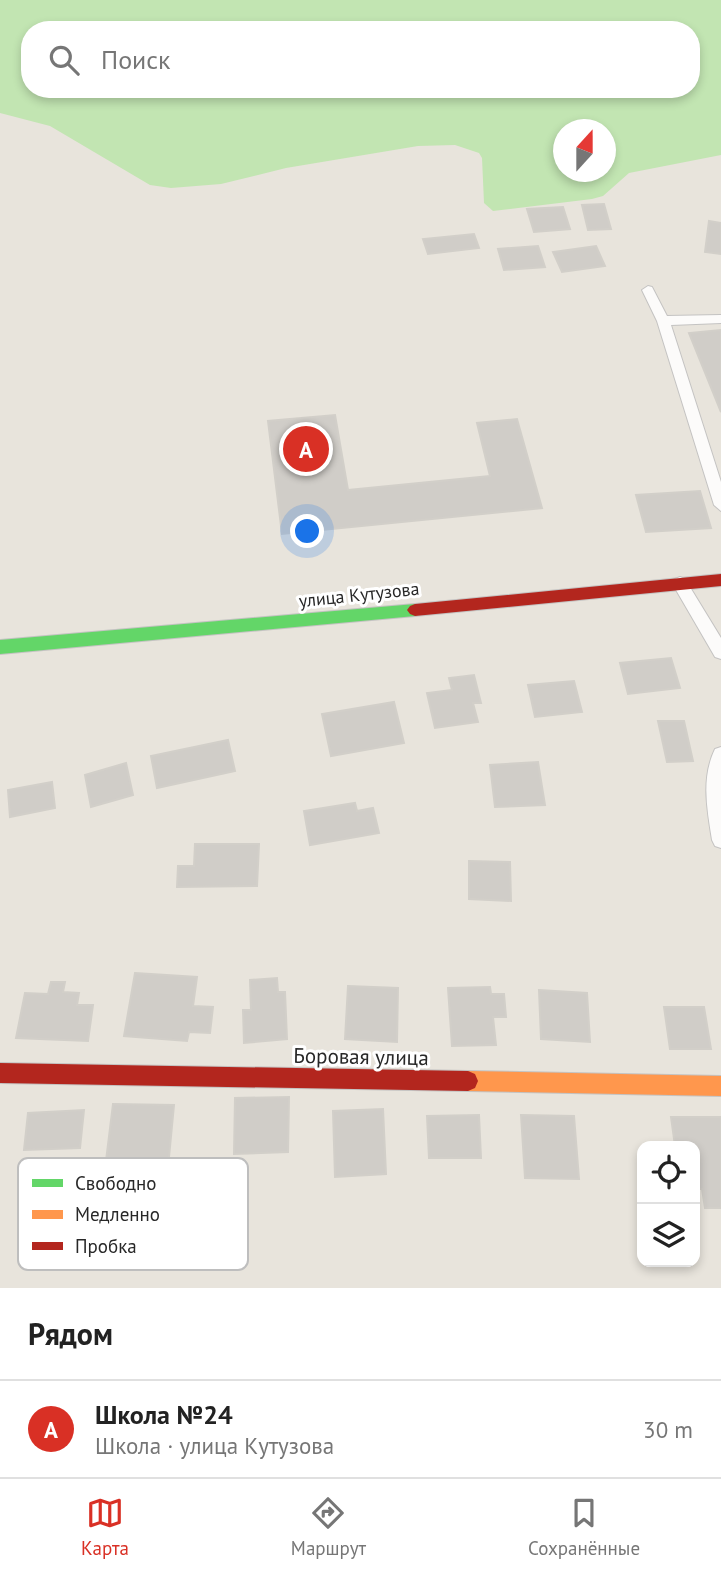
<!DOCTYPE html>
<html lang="ru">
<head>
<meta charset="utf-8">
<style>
	:root { --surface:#fff; --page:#f6f6f6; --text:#222; --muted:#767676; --line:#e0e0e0; --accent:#d93025 }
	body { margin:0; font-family:"PT Sans",sans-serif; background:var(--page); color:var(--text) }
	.controls { position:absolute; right:21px; bottom:21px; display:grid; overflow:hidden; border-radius:14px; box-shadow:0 4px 10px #0003 }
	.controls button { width:63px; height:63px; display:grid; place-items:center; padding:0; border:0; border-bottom:2px solid var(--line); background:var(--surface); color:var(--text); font:35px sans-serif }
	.compass { position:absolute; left:553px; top:119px; width:63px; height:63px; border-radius:50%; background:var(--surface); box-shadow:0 4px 10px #0003; rotate:21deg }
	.you { position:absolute; left:308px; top:532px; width:24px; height:24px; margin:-18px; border:5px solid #fff; border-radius:50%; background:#1a73e8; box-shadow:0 0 0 10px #1a73e833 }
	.badge { display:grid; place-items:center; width:46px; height:46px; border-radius:50%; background:var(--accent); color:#fff; font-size:23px; font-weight:700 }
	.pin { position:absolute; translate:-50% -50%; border:4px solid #fff; box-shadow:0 2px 7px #0006 }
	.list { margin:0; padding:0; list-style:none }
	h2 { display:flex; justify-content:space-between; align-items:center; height:91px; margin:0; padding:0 28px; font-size:30px }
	h2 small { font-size:23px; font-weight:400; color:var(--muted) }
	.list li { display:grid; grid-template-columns:46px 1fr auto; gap:21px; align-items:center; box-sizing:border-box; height:98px; padding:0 28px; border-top:2px solid var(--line) }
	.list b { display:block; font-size:26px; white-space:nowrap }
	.list p { margin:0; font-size:23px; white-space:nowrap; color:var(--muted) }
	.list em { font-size:23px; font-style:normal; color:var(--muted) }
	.icon { flex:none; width:38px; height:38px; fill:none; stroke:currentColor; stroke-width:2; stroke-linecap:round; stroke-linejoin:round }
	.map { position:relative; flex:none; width:721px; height:1288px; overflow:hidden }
	.search { position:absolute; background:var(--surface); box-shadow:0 4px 10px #0003; left:21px; right:21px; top:21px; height:77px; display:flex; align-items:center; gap:18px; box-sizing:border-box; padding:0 24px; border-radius:28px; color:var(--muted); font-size:26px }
	.sheet { height:189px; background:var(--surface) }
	nav { display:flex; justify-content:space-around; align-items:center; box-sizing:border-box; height:98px; border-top:2px solid var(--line); background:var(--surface); font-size:19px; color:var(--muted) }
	nav a { display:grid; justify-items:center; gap:4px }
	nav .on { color:var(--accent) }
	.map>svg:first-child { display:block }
</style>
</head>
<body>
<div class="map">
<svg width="721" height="1288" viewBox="0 0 721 1288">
	<rect width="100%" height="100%" fill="#e8e4dc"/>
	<!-- green -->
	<path fill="#c2e5b2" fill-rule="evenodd" d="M0 0H721V155L629 173 603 196 592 199 493 211 484 203 482 158 479 153 455 145 418 146 286 168 221 184 171 188 150 185 50 126 0 113ZM30 30H691V89H30ZM564 130H606V172H564Z"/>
	<!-- building -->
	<path fill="#d0cdc8" stroke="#d2cfc9" stroke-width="2" d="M604 204 611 229 588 230 582 205Z
		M563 207 570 229 534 232 527 209Z
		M709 221 721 223V254L705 252Z
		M474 234 479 248 428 254 423 239Z
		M538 246 545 267 504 270 498 249Z
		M596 246 605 266 562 272 553 252Z
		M721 330V412L689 333Z
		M335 415 348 490 490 476 477 423 517 419 542 508 282 534 268 421Z
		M700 491 711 528 646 532 636 495Z
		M671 658 680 688 628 694 620 663Z
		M474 675 481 703H473L478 722 435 728 427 693 452 690 449 678Z
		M574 681 582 712 535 717 528 685Z
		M394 702 404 743 331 756 322 714Z
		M658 721H684L693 761 667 762Z
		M228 740 235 771 157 788 151 756Z
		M538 762 545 805 495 807 490 765Z
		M126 763 133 795 91 807 85 775Z
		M52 782 55 808 10 817 8 790Z
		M355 803 357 811 373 808 379 833 310 845 304 811Z
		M195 844H259L257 886 177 887 178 866H194Z
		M469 861 510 862 511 901 469 899Z
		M135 973 197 977 193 1006 213 1007 210 1033 189 1032 187 1041 124 1036Z
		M277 978 278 992H285L287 1039 244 1043 243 1010H251L250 980Z
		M51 982H65L63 992 79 993 77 1005H93L88 1041 16 1038 25 993 48 994Z
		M348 986 398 988 397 1042 345 1039Z
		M490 987 491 994H504L506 1017H493L496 1045 452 1046 448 988Z
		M539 990 587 993 590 1042 541 1039Z
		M664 1007H704L711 1049H670Z
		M289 1097 288 1152 234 1154 235 1098Z
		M113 1104 174 1105 167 1178 104 1177Z
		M383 1109 386 1174 335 1177 333 1111Z
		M84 1110 80 1148 24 1150 28 1113Z
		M479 1115 481 1158H429L427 1116Z
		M521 1115 574 1116 579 1179 525 1178Z
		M671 1117H721V1208H705L702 1189H695V1146H675Z"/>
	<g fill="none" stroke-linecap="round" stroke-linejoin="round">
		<defs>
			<path id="lane" d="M648 286 652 287 667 316 721 315V323L671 325 721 482V511L714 505 657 321 642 290Z
				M680 577 685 579 721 638V659L715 657 672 583 675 579Z
				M721 747V848L715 846 712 840C707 809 701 778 715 749Z"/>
			<path id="fast" d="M415 604 420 606 423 610 420 614 415 616 0 654V640Z"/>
			<path id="slow" d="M468 1071 721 1076V1096L468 1091 461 1088 458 1081 461 1074Z"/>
			<path id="jam" d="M721 574V586L415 616 410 614 407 610 410 606 415 604Z
				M0 1063 468 1071 475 1074 478 1081 475 1088 468 1091 0 1083Z"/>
		</defs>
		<!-- lane casing -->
		<use href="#lane" stroke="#c4c3c2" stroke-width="2"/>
		<!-- fast casing -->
		<use href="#fast" stroke="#c4c3c2" stroke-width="2"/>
		<!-- slow casing -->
		<use href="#slow" stroke="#c4c3c2" stroke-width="2"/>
		<!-- jam casing -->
		<use href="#jam" stroke="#c4c3c2" stroke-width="2"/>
		<!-- lane -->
		<use href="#lane" fill="#fcfbfa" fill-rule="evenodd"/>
		<!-- fast -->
		<use href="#fast" fill="#63d668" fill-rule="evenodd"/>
		<!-- slow -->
		<use href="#slow" fill="#ff974d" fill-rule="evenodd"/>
		<!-- jam -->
		<use href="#jam" fill="#b3261e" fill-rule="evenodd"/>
	</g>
	<g text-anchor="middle" stroke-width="6" stroke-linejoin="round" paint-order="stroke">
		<!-- street labels -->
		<g font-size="18" fill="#282828" stroke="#fff">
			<text transform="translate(359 595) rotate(-6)" y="6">улица Кутузова</text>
		</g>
		<!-- near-street labels -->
		<g font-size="21" fill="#282828" stroke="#fff">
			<text transform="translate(361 1057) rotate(1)" y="7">Боровая улица</text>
		</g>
	</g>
	<!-- legend -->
	<rect x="18" y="1158" width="230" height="112" rx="10" fill="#fff" stroke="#bebebe" stroke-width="2"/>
	<rect x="32" y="1179" width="31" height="8" fill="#63d668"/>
	<rect x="32" y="1210" width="31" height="9" fill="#ff974d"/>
	<rect x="32" y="1242" width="31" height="8" fill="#b3261e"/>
	<g font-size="19" fill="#282828">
		<text x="75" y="1190">Свободно</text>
		<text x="75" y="1221">Медленно</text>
		<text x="75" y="1253">Пробка</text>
	</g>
</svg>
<div class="controls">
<button><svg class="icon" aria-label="locate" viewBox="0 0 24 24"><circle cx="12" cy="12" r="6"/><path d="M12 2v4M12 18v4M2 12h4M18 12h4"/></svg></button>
<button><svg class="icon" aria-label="layers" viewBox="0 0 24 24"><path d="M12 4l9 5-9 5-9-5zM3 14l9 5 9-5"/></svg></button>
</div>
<svg class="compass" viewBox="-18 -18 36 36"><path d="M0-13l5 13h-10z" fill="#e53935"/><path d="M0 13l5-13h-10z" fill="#767676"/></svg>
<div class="you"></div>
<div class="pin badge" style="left:306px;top:449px">A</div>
<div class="search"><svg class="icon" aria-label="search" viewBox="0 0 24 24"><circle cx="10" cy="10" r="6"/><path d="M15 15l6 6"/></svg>Поиск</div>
</div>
<section class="sheet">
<h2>Рядом<small></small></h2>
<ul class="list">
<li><span class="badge">A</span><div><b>Школа №24</b><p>Школа · улица Кутузова</p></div><em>30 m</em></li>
</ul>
</section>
<nav>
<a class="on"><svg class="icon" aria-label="map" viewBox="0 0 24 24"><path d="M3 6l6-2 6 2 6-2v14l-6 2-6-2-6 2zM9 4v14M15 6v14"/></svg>Карта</a>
<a><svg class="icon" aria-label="directions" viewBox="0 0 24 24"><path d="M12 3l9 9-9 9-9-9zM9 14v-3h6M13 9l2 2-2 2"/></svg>Маршрут</a>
<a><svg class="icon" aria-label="saved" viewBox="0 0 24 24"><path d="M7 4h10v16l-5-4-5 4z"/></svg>Сохранённые</a>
</nav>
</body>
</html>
